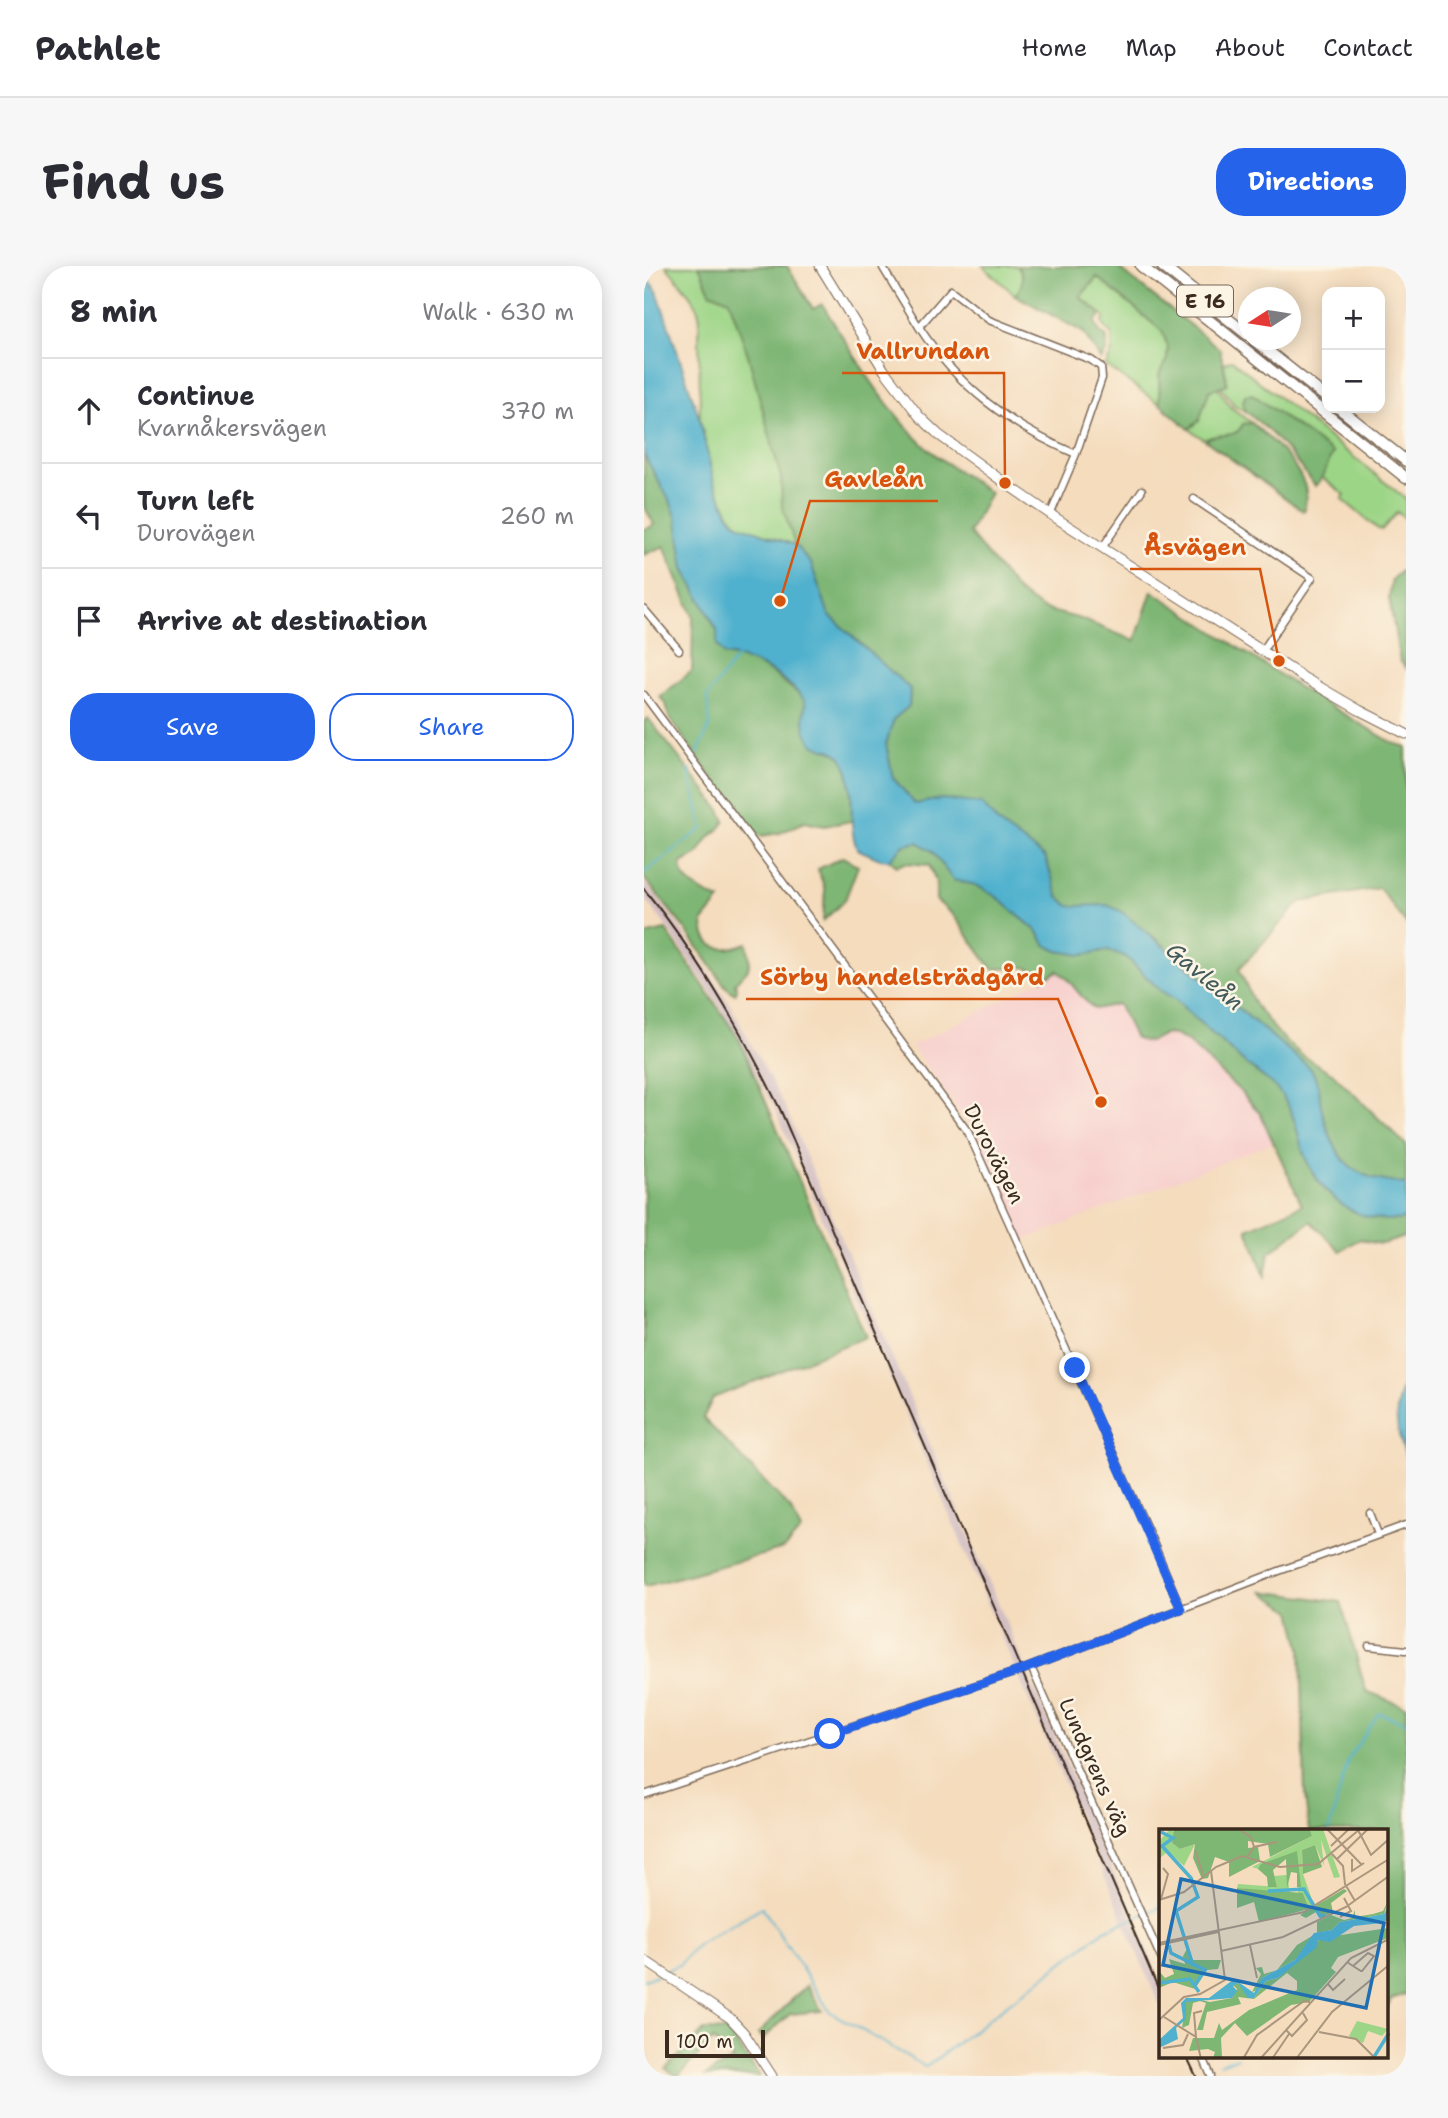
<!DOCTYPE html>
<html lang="en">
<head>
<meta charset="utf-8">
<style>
	:root { --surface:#fff; --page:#f7f7f7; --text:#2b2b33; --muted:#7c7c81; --line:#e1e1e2; --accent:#2563eb }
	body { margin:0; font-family:"Shantell Sans",sans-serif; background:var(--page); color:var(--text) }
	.controls { position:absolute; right:21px; top:21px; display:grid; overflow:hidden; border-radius:14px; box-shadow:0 4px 18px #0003 }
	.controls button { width:63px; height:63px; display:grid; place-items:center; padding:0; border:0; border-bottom:2px solid var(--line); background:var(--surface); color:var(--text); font:35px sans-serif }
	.compass { position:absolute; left:594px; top:21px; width:63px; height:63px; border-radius:50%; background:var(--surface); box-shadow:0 4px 18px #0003; rotate:258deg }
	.scale { position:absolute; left:21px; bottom:18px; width:100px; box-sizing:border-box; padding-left:7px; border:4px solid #3b2a1e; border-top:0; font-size:19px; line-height:24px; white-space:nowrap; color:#3b2a1e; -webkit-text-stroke:5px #fcf5e5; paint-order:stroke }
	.stop { position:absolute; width:21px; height:21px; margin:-16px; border:5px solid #2563eb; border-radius:50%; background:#fff }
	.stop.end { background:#2563eb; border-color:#fff; box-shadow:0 2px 7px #0008 }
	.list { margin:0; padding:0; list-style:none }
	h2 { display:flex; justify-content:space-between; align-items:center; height:91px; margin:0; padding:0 28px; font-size:30px }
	h2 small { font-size:23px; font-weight:400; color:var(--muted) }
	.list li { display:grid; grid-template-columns:46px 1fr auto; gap:21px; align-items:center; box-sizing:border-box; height:105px; padding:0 28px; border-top:2px solid var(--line) }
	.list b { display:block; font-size:26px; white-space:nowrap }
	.list p { margin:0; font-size:23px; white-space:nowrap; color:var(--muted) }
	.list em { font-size:23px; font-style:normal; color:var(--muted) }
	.actions { display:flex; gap:14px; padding:21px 28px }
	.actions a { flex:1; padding:16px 0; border:2px solid var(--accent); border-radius:28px; text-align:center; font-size:24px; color:var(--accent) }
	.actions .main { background:var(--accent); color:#fff }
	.icon { flex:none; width:38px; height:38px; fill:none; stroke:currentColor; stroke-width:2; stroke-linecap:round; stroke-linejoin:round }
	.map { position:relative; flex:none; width:762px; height:1810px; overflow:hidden; border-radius:28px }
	header { display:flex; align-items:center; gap:42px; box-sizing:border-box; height:98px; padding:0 35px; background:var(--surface); border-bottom:2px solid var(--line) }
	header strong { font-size:33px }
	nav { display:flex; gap:38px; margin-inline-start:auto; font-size:24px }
	.intro { display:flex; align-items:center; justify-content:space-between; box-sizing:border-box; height:168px; padding:0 42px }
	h1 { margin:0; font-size:49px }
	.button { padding:18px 32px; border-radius:28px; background:var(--accent); color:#fff; font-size:24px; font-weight:700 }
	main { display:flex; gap:42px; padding:0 42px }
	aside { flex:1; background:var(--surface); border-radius:28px; box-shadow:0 4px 18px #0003 }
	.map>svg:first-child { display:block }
</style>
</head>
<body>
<header>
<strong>Pathlet</strong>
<nav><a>Home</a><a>Map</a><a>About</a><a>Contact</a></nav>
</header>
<div class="intro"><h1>Find us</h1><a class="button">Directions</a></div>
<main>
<aside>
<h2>8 min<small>Walk · 630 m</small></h2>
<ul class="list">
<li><svg class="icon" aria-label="ahead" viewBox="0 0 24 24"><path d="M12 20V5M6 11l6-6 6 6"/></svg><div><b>Continue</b><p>Kvarnåkersvägen</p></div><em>370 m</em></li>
<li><svg class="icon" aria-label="left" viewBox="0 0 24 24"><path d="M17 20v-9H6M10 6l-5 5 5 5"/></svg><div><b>Turn left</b><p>Durovägen</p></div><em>260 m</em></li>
<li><svg class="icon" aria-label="arrive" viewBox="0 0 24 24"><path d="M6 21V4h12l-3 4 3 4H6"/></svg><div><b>Arrive at destination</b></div></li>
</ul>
<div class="actions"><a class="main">Save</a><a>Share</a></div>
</aside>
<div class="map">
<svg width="762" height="1810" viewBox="0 0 762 1810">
	<rect width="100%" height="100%" fill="#fcf5e5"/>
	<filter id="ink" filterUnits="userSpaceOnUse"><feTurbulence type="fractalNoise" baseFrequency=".0143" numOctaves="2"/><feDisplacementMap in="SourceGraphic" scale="14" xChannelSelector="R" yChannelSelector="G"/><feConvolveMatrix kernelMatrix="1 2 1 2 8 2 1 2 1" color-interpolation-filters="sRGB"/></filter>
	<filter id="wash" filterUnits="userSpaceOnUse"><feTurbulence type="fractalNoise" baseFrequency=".00686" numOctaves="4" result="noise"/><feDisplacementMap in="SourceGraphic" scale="28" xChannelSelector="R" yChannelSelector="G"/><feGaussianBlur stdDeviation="1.57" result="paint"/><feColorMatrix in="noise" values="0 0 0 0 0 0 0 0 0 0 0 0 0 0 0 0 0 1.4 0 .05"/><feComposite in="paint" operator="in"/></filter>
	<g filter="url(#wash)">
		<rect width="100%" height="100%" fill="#f4dcbd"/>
		<!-- built -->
		<path fill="#f7d0cd" d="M414 705 421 709 442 737 451 743 474 738 491 772 497 775 505 776 520 768 531 769 544 776 597 826 616 847 630 876 380 974 324 858 268 780Z"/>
		<!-- industrial -->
		<path fill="#d2bec3" d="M0 615 31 655 84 735 141 841 517 1717V1742L132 845 76 740 23 661 0 631Z"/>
		<!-- green -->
		<path fill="#9dd587" stroke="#6c8052" stroke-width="2" d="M22 0H143L169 43 155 54 151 279 95 259 86 249 70 217 56 154 55 60C61 41 34 15 22 0Z
			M339 0H373C381 10 380 19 371 29Z
			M453 11 518 65 524 81 523 93 515 109 516 138 462 100 468 85V69L458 57 461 52 436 31Z
			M588 94 762 233V253L753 246 738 264 734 263 698 233 701 229 679 212 680 204 689 187 608 128 599 137 601 145 591 140 576 120 583 117 580 97Z
			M573 121 588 142 608 157 599 158C592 175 574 165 561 174L545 163 555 155 565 125Z"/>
		<!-- forest -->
		<path fill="#7eb674" stroke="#5c7049" stroke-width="2" d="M55 0H143L169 43 178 38C209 87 237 138 280 179 299 197 324 211 346 227L325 267 375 327 399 343 437 353 491 375 508 325 656 422 749 477 762 481V658L735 622 656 636 595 703 611 739 638 772 659 790 688 807 762 879V918C709 914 692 896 678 845 676 838 676 831 675 823 674 816 670 809 667 803L505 667 442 641 425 640 414 630 401 591 355 558 338 539 297 533 271 538 249 512 242 478 250 452 265 440 266 423 185 349 167 298 151 279 138 240 137 212 104 89 85 34 66 26Z
			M373 0H472L576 83 583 118 565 125 555 155 545 163 516 138 515 109 523 93 524 81 518 65 453 11 436 31 457 48 451 56 455 65 463 72V83L457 94 439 66 371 29C380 19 381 10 373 0Z
			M608 128 689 187C683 197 680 214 671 220 650 192 629 165 601 145L599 137 601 129Z
			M608 157C625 172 655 198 661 221 663 227 661 236 661 243L659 245 561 174C574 165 592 175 599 158Z
			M0 189 27 237 33 253 40 302 73 365V379L81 389C118 396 130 407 158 431L161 435 160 451 180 483C212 486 207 531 208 555L180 560 160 556 136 567 117 570 106 565 25 451 22 437 16 431 48 405 49 350 20 280 0 289V263L5 262 10 258 0 240Z
			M758 304 762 307V402L756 395 745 332 748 313Z
			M4 452 76 544 81 555 74 564 65 571 54 588 38 597C33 616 62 628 76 634L59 655C59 685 80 687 103 677L106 694 104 703 91 717 93 724 91 728 82 721 41 663 0 612V455Z
			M274 576 288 585 309 613 332 619 353 631 394 666 402 679 414 685 438 689 464 684 481 690 516 724 532 734 543 745C563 763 583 781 603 799 615 808 631 818 639 831 652 849 653 870 661 891 679 934 714 958 762 953V970C739 978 741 981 716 973L696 985 667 955 625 987 621 1010 603 963 658 939 616 847 597 826 544 776 531 769 520 768 505 776 497 775 491 772 474 738 451 743C436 733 427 713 414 705L398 713C382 693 369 704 348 703L309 649 292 634V615L285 599 261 597 253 600 245 594 260 579Z
			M199 591 214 600 201 634 179 655 181 624 174 603Z
			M22 664 95 773 222 1071 69 1132 59 1152 146 1242 157 1264 140 1283 2 1320H0V669Z
			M617 1325 697 1336 722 1425 762 1441V1728L747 1733 743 1742V1565H665L661 1529 657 1382 648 1345Z
			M163 1719 178 1745 146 1748 119 1773 114 1768Z
			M60 1764 83 1765 116 1810H61L89 1793 69 1774 34 1810 22 1803Z"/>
		<!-- water -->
		<path fill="#4fb1ce" stroke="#456e76" stroke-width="2" d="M0 9 13 25 56 154 70 217 85 249 95 259 151 279 167 298 185 349 266 423 265 440 250 453 242 478 249 512 271 538 297 533 338 538 355 558 401 591 414 630 425 640 463 639 477 645 667 803C670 809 674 816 675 823 676 831 676 838 678 845 692 896 708 914 762 918V953C714 959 680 934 661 891 653 870 652 849 639 831 631 818 615 808 603 799 583 781 563 763 543 745L532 734 516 724 481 690 464 684 438 689 414 685 402 679 394 666 353 631 332 619 309 614 288 585 274 576 260 579 245 594 236 593 213 583C202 555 214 523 200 496 190 475 170 492 161 463 158 454 162 444 161 435 141 409 112 394 80 389L73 379V364L40 302 33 253 27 237 0 189Z
			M762 1113V1190C751 1162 748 1141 762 1113Z"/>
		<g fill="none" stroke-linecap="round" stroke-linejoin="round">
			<!-- stream -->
			<path stroke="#4fb1ce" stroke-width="2" d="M52 491 66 459 63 431 94 390
				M0 607 59 562 45 507 47 503
				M685 1565 704 1494 735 1447 762 1457
				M21 1705 35 1699 54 1678 118 1641 186 1746 282 1801 461 1664 517 1641
				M0 1714 13 1709
				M576 1798 594 1791"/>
		</g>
	</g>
	<g filter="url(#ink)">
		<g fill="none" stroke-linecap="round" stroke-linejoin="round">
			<defs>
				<path id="street" d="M239 2 275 61
					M550 233 668 312 619 384
					M407 247 432 188 458 112 457 101 447 94 345 54 307 24 275 61C314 121 366 160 432 188
					M458 282 498 224
					M0 343 35 384
					M0 429 324 866 508 1274 537 1343
					M726 1247 734 1268
					M725 1380 762 1384
					M387 1401 517 1692
					M0 1529 378 1404 635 1305 762 1259
					M559 1791 567 1810"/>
				<path id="secondary" d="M176 0 240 104 275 150 295 169 361 217 412 252 662 413 715 444 762 468
					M0 1694 86 1752 100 1767 128 1810"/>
				<path id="highway" d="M497 0 762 212
					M518 0 604 69
					M610 74 683 132
					M695 142 762 195"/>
			</defs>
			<!-- street casing -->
			<use href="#street" stroke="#7c6856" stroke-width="9"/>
			<!-- secondary casing -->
			<use href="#secondary" stroke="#7c6856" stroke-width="11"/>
			<!-- highway casing -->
			<use href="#highway" stroke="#7c6856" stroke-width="13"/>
			<!-- street -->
			<use href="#street" stroke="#fff" stroke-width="6"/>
			<!-- secondary -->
			<use href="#secondary" stroke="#fff" stroke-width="9"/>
			<!-- highway -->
			<use href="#highway" stroke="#fff" stroke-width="10"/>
			<!-- rail -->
			<path stroke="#3b2a1e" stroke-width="2" d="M0 623C55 691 98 765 136 843L517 1729
				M543 1791 552 1810"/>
		</g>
	</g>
	<g fill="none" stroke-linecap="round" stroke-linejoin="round" filter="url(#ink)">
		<!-- route -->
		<path stroke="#2563eb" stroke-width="9" d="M186 1468 378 1404 537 1343 431 1102"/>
	</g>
	<g text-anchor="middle" stroke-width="5" stroke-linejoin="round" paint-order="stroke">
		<!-- shield labels -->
		<rect fill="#fcf5e5" stroke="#75675a" stroke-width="2" x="533" y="19.5" width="56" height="31" rx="5"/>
		<g font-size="19" font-weight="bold" fill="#3b2a1e">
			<text x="561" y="42">E 16</text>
		</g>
		<!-- street labels -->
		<g font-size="21" fill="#3b2a1e" stroke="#fcf5e5">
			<text transform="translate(350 888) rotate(63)" y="7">Durovägen</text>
			<text transform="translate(451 1501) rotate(66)" y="7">Lundgrens väg</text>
		</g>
		<!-- water labels -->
		<g font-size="23" font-style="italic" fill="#42595c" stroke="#fcf5e5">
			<text transform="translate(561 710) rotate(40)" y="8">Gavleån</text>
		</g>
	</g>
	<!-- overview -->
	<g transform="translate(515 1563)">
		<rect width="229" height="229" fill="#f4dcbd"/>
		<path d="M11 0 16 4 13 14 21 20 36 15 25 37 9 22 0 30V12ZM151 0H164L181 48 175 49 162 11 165 37 156 16 143 21 144 45 155 76 150 80 144 64H139L138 23 99 40 93 38 153 7ZM128 46 131 65 78 59 79 55 118 58 115 47ZM198 192 229 200 223 207 209 202 204 214 190 207Z" fill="#9dd587"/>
		<path d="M15 0H151L153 7 111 28 109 15 89 12V19L99 18 101 32 70 48V33L56 28 49 49 43 50 34 29 36 15 21 20 13 14ZM156 16 163 38 144 45 143 21ZM138 22 142 58H138V44L132 43 128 59 127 30 114 41 118 58H109L108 48 99 40 102 35ZM78 59 144 64 150 80 100 93 95 73 78 79ZM185 60 188 62 172 74 174 83 161 89 157 83 147 89 141 86ZM229 72 225 85 181 93 173 101 158 104V93L172 86 185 91 193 89 196 81V88L214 85 224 82ZM229 99V109L179 128 172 139 177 143 150 173 132 176 88 207 76 194 62 209 63 229H54L56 223 49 220 30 222 34 209H55L60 194 63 201 90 181 138 161V152L128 144 95 170 79 168 82 175 48 183 44 201H38L47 174 41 172 34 174 30 196 23 199 27 173 37 170 51 173 73 169 78 160 74 156 79 154 95 169 107 152 119 149 162 109ZM153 107 154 110 136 131 103 149 98 161 93 163 102 145 97 139 103 138 105 145 118 141 138 116ZM28 120 34 131H62L59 140 48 141 36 160 14 153 0 159V142L6 149 15 145 10 130 26 135 24 127Z" fill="#7eb674"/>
		<path d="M229 77V91L222 94 195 97 171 113 159 111 157 119 119 149 107 152 95 169H89L79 154 74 157 78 162 73 169 27 173V190L17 199 19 210 0 219V211L24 189 22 174 27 169H50L75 150 95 164 103 149 136 131 155 104 173 101 181 93 225 85Z" fill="#4fb1ce"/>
		<path fill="none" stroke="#4fb1ce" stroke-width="3.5" d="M0 2 14 9 3 17 32 49 39 68 17 82 33 133M109 62 145 60 161 87H166M10 116 12 124 46 141 35 157M0 154 31 150 40 163M215 228 230 204"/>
		<path fill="none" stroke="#aa957d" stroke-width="2" d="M79 0 92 8 95 18M168 0 203 36M199 1 212 26 230 10M172 17 190 0M36 21 44 46M173 25 184 37 186 55 196 72M89 27 95 18 118 13M178 30 209 0M193 30V42L205 34M2 70 9 45 4 39M0 71 25 63 57 38 83 27 121 38 159 35 201 0M181 88 192 82 185 69M0 114 145 83 230 30M0 116 59 103M91 116 98 149M62 122 124 108 187 78 230 47M188 133 194 137 202 142H203L215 127 209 124 194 137M169 155 174 161 186 150M5 188 37 208 42 230M0 191 25 168 41 165 66 151 52 42M127 201 133 207 148 191 144 184M160 203 197 210 217 230M37 208 35 184 43 182M4 219 24 216 29 205M84 230 98 206 145 172 151 173M101 230 192 129 230 110M113 230 130 205M137 230 173 183 230 136"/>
		<path fill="#1f6fb2" fill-opacity="0.15" stroke="#1f6fb2" stroke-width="3.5" d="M22 50 225 94 207 179 4 136Z"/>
		<rect width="229" height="229" fill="none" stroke="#3b2a1e" stroke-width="3.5"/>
	</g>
	<!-- callouts -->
	<path fill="none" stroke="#d7540e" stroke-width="2.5" d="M361 217L360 107H198M136 335L166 235H294M635 395L616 303H486M457 836L414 733H102"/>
	<g fill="#d7540e" stroke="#fcf5e5" stroke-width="2.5">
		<circle cx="361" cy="217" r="7"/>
		<circle cx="136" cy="335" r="7"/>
		<circle cx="635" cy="395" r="7"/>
		<circle cx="457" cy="836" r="7"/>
	</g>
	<g font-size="23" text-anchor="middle" font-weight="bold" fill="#d7540e" stroke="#fcf5e5" stroke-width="5" stroke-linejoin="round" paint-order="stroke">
		<text x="279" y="93">Vallrundan</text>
		<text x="230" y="221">Gavleån</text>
		<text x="551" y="289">Åsvägen</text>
		<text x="258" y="719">Sörby handelsträdgård</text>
	</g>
</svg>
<div class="controls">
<button>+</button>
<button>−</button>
</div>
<svg class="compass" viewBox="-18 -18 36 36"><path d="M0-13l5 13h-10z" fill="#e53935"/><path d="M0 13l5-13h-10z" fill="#7c7c81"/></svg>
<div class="scale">100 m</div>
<div class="stop" style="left:186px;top:1468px"></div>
<div class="stop end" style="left:431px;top:1102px"></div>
</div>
</main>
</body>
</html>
